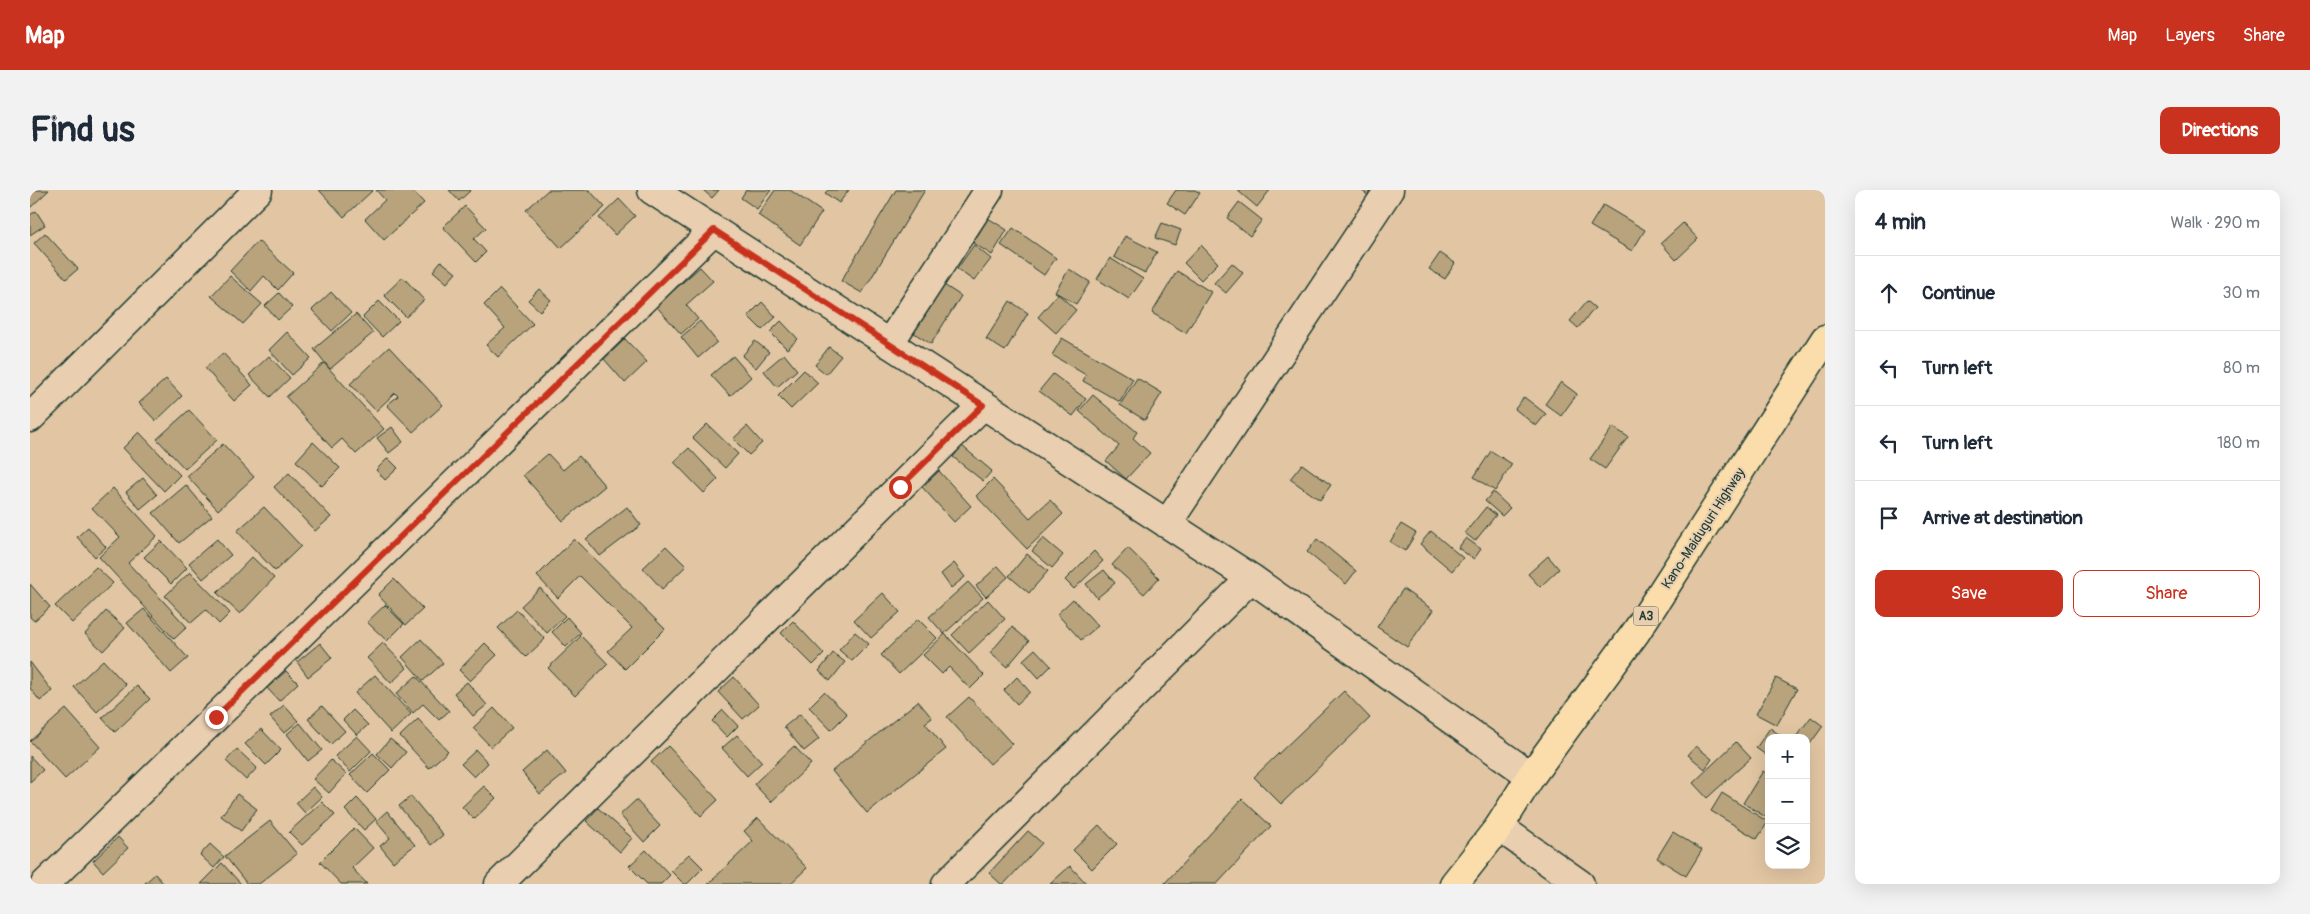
<!DOCTYPE html>
<html lang="en">
<head>
<meta charset="utf-8">
<style>
	:root { --surface:#fff; --page:#f2f2f3; --text:#1f2937; --muted:#747a83; --line:#e0e1e3; --accent:#c8321e }
	body { margin:0; font-family:Pangolin,sans-serif; background:var(--page); color:var(--text) }
	.controls { position:absolute; right:15px; bottom:15px; display:grid; overflow:hidden; border-radius:10px; box-shadow:0 5px 20px #0002 }
	.controls button { width:45px; height:45px; display:grid; place-items:center; padding:0; border:0; border-bottom:1px solid var(--line); background:var(--surface); color:var(--text); font:25px sans-serif }
	.stop { position:absolute; width:15px; height:15px; margin:-11px; border:4px solid #c8321e; border-radius:50%; background:#fff }
	.stop.end { background:#c8321e; border-color:#fff; box-shadow:0 1px 5px #0008 }
	.list { margin:0; padding:0; list-style:none }
	h2 { display:flex; justify-content:space-between; align-items:center; height:65px; margin:0; padding:0 20px; font-size:21px }
	h2 small { font-size:16px; font-weight:400; color:var(--muted) }
	.list li { display:grid; grid-template-columns:32px 1fr auto; gap:15px; align-items:center; box-sizing:border-box; height:75px; padding:0 20px; border-top:1px solid var(--line) }
	.list b { display:block; font-size:19px; white-space:nowrap }
	.list em { font-size:16px; font-style:normal; color:var(--muted) }
	.actions { display:flex; gap:10px; padding:15px 20px }
	.actions a { flex:1; padding:11px 0; border:1px solid var(--accent); border-radius:10px; text-align:center; font-size:18px; color:var(--accent) }
	.actions .main { background:var(--accent); color:#fff }
	.icon { flex:none; width:28px; height:28px; fill:none; stroke:currentColor; stroke-width:2; stroke-linecap:round; stroke-linejoin:round }
	.map { position:relative; flex:none; width:1795px; height:694px; overflow:hidden; border-radius:10px }
	header { display:flex; align-items:center; gap:30px; box-sizing:border-box; height:70px; padding:0 25px; background:var(--accent); color:#fff }
	header strong { font-size:24px }
	nav { display:flex; gap:28px; margin-inline-start:auto; font-size:18px }
	.intro { display:flex; align-items:center; justify-content:space-between; box-sizing:border-box; height:120px; padding:0 30px }
	h1 { margin:0; font-size:35px }
	.button { padding:12px 22px; border-radius:10px; background:var(--accent); color:#fff; font-size:18px; font-weight:700 }
	main { display:flex; gap:30px; padding:0 30px }
	aside { flex:1; background:var(--surface); border-radius:10px; box-shadow:0 5px 20px #0002 }
	.map>svg:first-child { display:block }
</style>
</head>
<body>
<header>
<strong>Map</strong>
<nav><a>Map</a><a>Layers</a><a>Share</a></nav>
</header>
<div class="intro"><h1>Find us</h1><a class="button">Directions</a></div>
<main>
<div class="map">
<svg width="1795" height="694" viewBox="0 0 1795 694">
	<rect width="100%" height="100%" fill="#e2c6a3"/>
	<filter id="ink" filterUnits="userSpaceOnUse"><feTurbulence type="fractalNoise" baseFrequency=".02" numOctaves="2"/><feDisplacementMap in="SourceGraphic" scale="10" xChannelSelector="R" yChannelSelector="G"/><feConvolveMatrix kernelMatrix="1 2 1 2 8 2 1 2 1" color-interpolation-filters="sRGB"/></filter>
	<g filter="url(#ink)">
		<!-- building -->
		<path fill="#b8a37b" stroke="#1f3d34" d="M0 0H19L0 18Z
			M289 0H343L314 27Z
			M346 0H382L394 13 354 50 335 29 355 10Z
			M419 0H441L429 11Z
			M518 0H559L575 17 531 58 496 20Z
			M673 0H689L682 8Z
			M716 0H741L727 19 711 8Z
			M745 0H760L792 22 770 55 728 25Z
			M798 0H819L809 13 795 3Z
			M866 0H895L832 103 811 91Z
			M1146 0H1165L1170 3 1155 25 1137 13Z
			M1207 0H1240L1227 17Z
			M1331 0H1353L1345 11Z
			M589 9 605 26 585 45 569 28Z
			M1209 12 1232 30 1220 46 1197 28Z
			M1573 15 1615 40 1602 61 1560 36Z
			M435 16 456 38 444 49 456 62 446 72 413 37Z
			M6 21 15 35 0 45V25Z
			M958 28 977 40 962 65 943 53Z
			M1132 33 1151 40 1145 55 1125 48Z
			M1653 33 1668 49 1646 70 1631 53Z
			M983 38 1026 68 1014 85 971 55Z
			M15 43 48 79 36 89 4 53Z
			M1095 46 1127 62 1115 83 1084 67Z
			M228 51 263 83 248 100 234 86 221 101 200 81Z
			M944 55 961 69 944 91 927 79Z
			M1171 55 1188 73 1171 90 1154 73Z
			M1410 63 1425 73 1415 89 1399 79Z
			M1080 68 1113 89 1099 109 1067 89Z
			M411 71 426 83 417 93 403 81Z
			M1202 73 1213 83 1196 103 1184 93Z
			M670 77 683 91 656 115 668 129 651 144 626 116Z
			M1039 79 1060 92 1046 114 1025 102Z
			M1147 81 1181 102 1156 143 1122 123Z
			M200 86 232 114 213 134 181 106Z
			M373 87 394 110 376 127 354 105Z
			M914 95 931 106 901 154 884 143Z
			M470 99 503 134 468 167 456 155 475 138 454 115Z
			M509 99 521 110 510 121 498 110Z
			M301 102 321 123 302 141 282 120Z
			M249 103 262 117 248 130 235 116Z
			M1028 104 1046 120 1026 143 1008 127Z
			M349 111 369 131 352 147 333 127Z
			M980 111 998 123 975 161 956 149Z
			M1557 111 1565 118 1548 138 1540 131Z
			M732 112 746 127 732 140 718 126Z
			M326 124 343 143 300 179 284 159Z
			M670 131 687 152 668 168 651 147Z
			M751 131 768 149 757 159 740 142Z
			M257 142 281 168 262 185 239 160Z
			M1032 148 1103 189 1090 212 1053 191 1056 185 1022 165Z
			M595 149 617 172 595 193 574 169Z
			M725 151 739 162 726 178 712 166Z
			M359 157 413 215 383 242 357 215 368 206 365 203 346 221 320 194Z
			M799 157 811 166 796 184 785 175Z
			M193 163 222 195 204 211 175 178Z
			M754 164 767 180 747 197 734 181Z
			M239 166 260 188 240 207 219 185Z
			M703 166 721 187 700 206 681 185Z
			M294 173 354 239 326 264 312 249 302 258 256 207Z
			M774 180 788 193 761 219 748 206Z
			M1023 184 1056 209 1043 226 1009 201Z
			M1107 188 1132 203 1115 230 1090 215Z
			M136 189 152 206 126 231 109 213Z
			M1531 192 1547 204 1531 226 1515 214Z
			M1063 205 1107 242 1103 248 1120 263 1096 289 1076 271 1089 256 1049 221Z
			M1494 207 1516 224 1506 236 1485 219Z
			M159 220 187 250 155 279 127 249Z
			M677 234 708 264 695 278 663 248Z
			M717 236 732 253 719 265 703 249Z
			M362 237 373 252 359 263 347 248Z
			M1583 237 1598 247 1575 279 1560 269Z
			M109 242 150 285 134 301 93 258Z
			M283 252 310 278 292 296 266 271Z
			M193 254 224 287 188 320 157 286Z
			M932 256 962 281 953 291 923 267Z
			M659 258 688 289 674 303 644 272Z
			M1461 261 1482 274 1465 301 1444 287Z
			M518 264 533 280 549 266 575 296 533 331 493 285Z
			M358 268 368 278 355 290 346 280Z
			M1272 274 1301 295 1290 310 1260 289Z
			M909 281 941 316 924 332 892 297Z
			M259 283 301 327 285 341 244 297Z
			M113 288 127 305 110 319 96 302Z
			M963 289 1000 328 1020 310 1033 324 997 359 946 306Z
			M156 295 182 326 149 353 123 323Z
			M83 298 127 346 98 373 157 437 144 449 69 367 90 347 62 318Z
			M1463 302 1480 318 1472 326 1455 311Z
			M234 317 271 356 245 381 207 341Z
			M597 317 611 335 570 366 556 349Z
			M1456 317 1466 325 1445 351 1435 343Z
			M1371 334 1386 343 1375 361 1360 352Z
			M58 337 76 357 65 367 47 347Z
			M1401 341 1433 368 1422 381 1390 354Z
			M1013 348 1033 365 1022 378 1002 361Z
			M1436 348 1451 359 1444 369 1428 358Z
			M187 349 201 365 173 389 159 373Z
			M544 349 635 439 595 479 578 461 602 438 550 386 528 408 507 386Z
			M1287 349 1326 381 1316 394 1277 362Z
			M131 351 157 378 141 394 114 367Z
			M636 356 656 376 632 399 613 378Z
			M1098 358 1129 388 1114 404 1082 375Z
			M1064 361 1073 371 1044 399 1035 390Z
			M997 364 1018 381 999 403 979 386Z
			M1518 366 1529 379 1510 397 1498 384Z
			M222 367 244 388 210 424 187 403Z
			M924 373 935 387 921 398 911 384Z
			M968 376 978 387 956 407 946 396Z
			M66 377 83 393 42 433 25 416Z
			M1074 380 1085 393 1067 408 1056 394Z
			M160 382 200 423 189 434 176 420 161 433 135 406Z
			M364 389 393 419 376 435 348 405Z
			M938 392 953 408 914 444 899 427Z
			M0 394 20 417 4 431 0 427Z
			M510 398 535 426 517 443 491 416Z
			M1373 399 1403 420 1377 457 1347 437Z
			M853 403 870 422 841 448 824 430Z
			M1043 409 1068 436 1051 450 1027 424Z
			M958 410 975 429 939 463 922 445Z
			M355 415 374 434 357 451 337 432Z
			M114 419 158 468 141 483 97 433Z
			M487 420 515 449 496 467 468 438Z
			M76 421 95 438 73 461 55 444Z
			M537 427 551 443 536 457 522 442Z
			M888 429 907 448 869 484 851 465Z
			M763 431 794 464 783 475 751 443Z
			M982 437 999 451 977 477 960 463Z
			M825 442 839 454 822 471 809 460Z
			M915 444 954 485 940 499 919 477 912 484 893 465Z
			M551 446 578 474 545 506 518 478Z
			M391 449 413 473 393 491 372 467Z
			M290 453 302 468 278 487 267 472Z
			M353 453 377 478 361 493 337 468Z
			M455 453 467 465 440 491 429 480Z
			M1005 459 1021 476 1009 488 993 470Z
			M803 463 815 472 800 491 789 481Z
			M73 470 96 495 67 522 44 497Z
			M0 472 22 501 10 511 0 498Z
			M256 481 268 493 249 511 237 498Z
			M345 485 381 524 361 543 325 503Z
			M386 486 419 521 409 530 393 514 383 523 366 504Z
			M704 487 729 515 713 529 688 502Z
			M987 487 1000 502 987 514 974 500Z
			M1746 488 1767 499 1747 535 1726 524Z
			M437 492 457 515 443 526 424 503Z
			M107 496 120 509 85 542 72 528Z
			M1314 501 1340 528 1251 614 1224 587Z
			M794 502 817 524 801 540 779 517Z
			M939 507 982 554 960 574 917 527Z
			M888 511 902 528 895 533 916 559 837 623 802 581Z
			M254 515 268 531 254 543 240 527Z
			M292 516 315 541 301 554 278 529Z
			M464 518 482 538 461 557 443 538Z
			M36 519 70 557 35 589 0 551Z
			M323 520 338 535 327 545 313 530Z
			M693 520 708 536 697 547 682 531Z
			M770 524 789 549 774 561 754 537Z
			M1781 527 1793 536 1777 558 1776 548H1765Z
			M388 529 418 561 399 578 370 546Z
			M270 533 292 560 278 571 257 544Z
			M1740 538 1754 548H1739V567L1726 558Z
			M231 539 251 560 236 575 215 554Z
			M707 545 732 572 717 586 692 558Z
			M327 546 341 561 320 582 305 566Z
			M360 549 376 562 362 578 347 564Z
			M1706 552 1721 568 1677 608 1663 593Z
			M638 556 688 610 671 626 621 572Z
			M764 556 781 574 741 612 724 594Z
			M1666 556 1682 569 1675 579 1658 565Z
			M207 559 227 578 216 590 196 571Z
			M446 560 458 573 444 587 431 574Z
			M517 560 536 583 510 604 492 582Z
			M343 563 360 580 337 603 320 585Z
			M0 566 13 580 0 592Z
			M301 570 316 584 299 603 283 589Z
			M1733 581 1739 585 1737 628 1713 613Z
			M454 596 466 608 444 629 432 617Z
			M283 597 292 607 275 623 266 613Z
			M1692 603 1738 632 1727 649 1681 621Z
			M207 604 227 619 211 641 191 626Z
			M381 606 413 645 401 655 369 616Z
			M327 608 346 629 334 640 315 620Z
			M1212 609 1241 636 1187 694H1134Z
			M606 610 630 636 614 652 590 625Z
			M292 612 305 625 272 655 259 642Z
			M568 618 602 648 590 662 556 631Z
			M357 621 385 655 363 672 350 656 360 648 346 631Z
			M728 628 777 678 760 694H678L723 651 714 641Z
			M240 631 267 664 229 694H217L195 666Z
			M1069 635 1087 654 1062 679 1043 660Z
			M324 638 343 658 322 678 337 694H311L290 672Z
			M998 641 1012 653 974 694H971L959 683Z
			M1643 642 1672 660 1656 686 1627 668Z
			M88 647 98 658 73 682 63 671Z
			M180 654 194 667 184 678 170 665Z
			M616 660 640 685 631 694H617L599 676Z
			M659 664 673 678 657 694H654L641 681Z
			M192 673 211 694H171Z
			M1040 676 1057 694H1020Z
			M125 684 134 694H114Z"/>
		<g fill="none" stroke-linecap="round" stroke-linejoin="round">
			<defs>
				<path id="street" d="M622 0 1221 388 1501 586
					M859 154 959 0
					M0 228 228 0
					M1137 334 1359 0
					M1469 637 1550 694
					M15 694 684 40
					M469 694 953 215
					M916 694 1221 388"/>
				<path id="highway" d="M1424 694 1469 637 1501 586 1606 442 1795 149"/>
			</defs>
			<!-- street casing -->
			<use href="#street" stroke="#1f3d34" stroke-width="31"/>
			<!-- highway casing -->
			<use href="#highway" stroke="#1f3d34" stroke-width="31"/>
			<!-- street -->
			<use href="#street" stroke="#e9ceb0" stroke-width="28"/>
			<!-- highway -->
			<use href="#highway" stroke="#faddab" stroke-width="28"/>
		</g>
	</g>
	<g fill="none" stroke-linecap="round" stroke-linejoin="round" filter="url(#ink)">
		<!-- route -->
		<path stroke="#c8321e" stroke-width="6" d="M186 527 684 40 953 215 870 297"/>
	</g>
	<g text-anchor="middle" stroke-width="4" stroke-linejoin="round" paint-order="stroke">
		<!-- shield labels -->
		<rect fill="#e9ceb0" stroke="#5c6859" stroke-width="1" x="1603.5" y="416.5" width="25" height="19" rx="4"/>
		<g font-size="12" font-weight="bold" fill="#1f3d34">
			<text x="1616" y="430">A3</text>
		</g>
		<!-- street labels -->
		<g font-size="14" fill="#1f3d34" stroke="#e9ceb0">
			<text transform="translate(1673 338) rotate(-57)" y="5">Kano-Maiduguri Highway</text>
		</g>
	</g>
</svg>
<div class="controls">
<button>+</button>
<button>−</button>
<button><svg class="icon" aria-label="layers" viewBox="0 0 24 24"><path d="M12 4l9 5-9 5-9-5zM3 14l9 5 9-5"/></svg></button>
</div>
<div class="stop" style="left:870px;top:297px"></div>
<div class="stop end" style="left:186px;top:527px"></div>
</div>
<aside>
<h2>4 min<small>Walk · 290 m</small></h2>
<ul class="list">
<li><svg class="icon" aria-label="ahead" viewBox="0 0 24 24"><path d="M12 20V5M6 11l6-6 6 6"/></svg><div><b>Continue</b></div><em>30 m</em></li>
<li><svg class="icon" aria-label="left" viewBox="0 0 24 24"><path d="M17 20v-9H6M10 6l-5 5 5 5"/></svg><div><b>Turn left</b></div><em>80 m</em></li>
<li><svg class="icon" aria-label="left" viewBox="0 0 24 24"><path d="M17 20v-9H6M10 6l-5 5 5 5"/></svg><div><b>Turn left</b></div><em>180 m</em></li>
<li><svg class="icon" aria-label="arrive" viewBox="0 0 24 24"><path d="M6 21V4h12l-3 4 3 4H6"/></svg><div><b>Arrive at destination</b></div></li>
</ul>
<div class="actions"><a class="main">Save</a><a>Share</a></div>
</aside>
</main>
</body>
</html>
